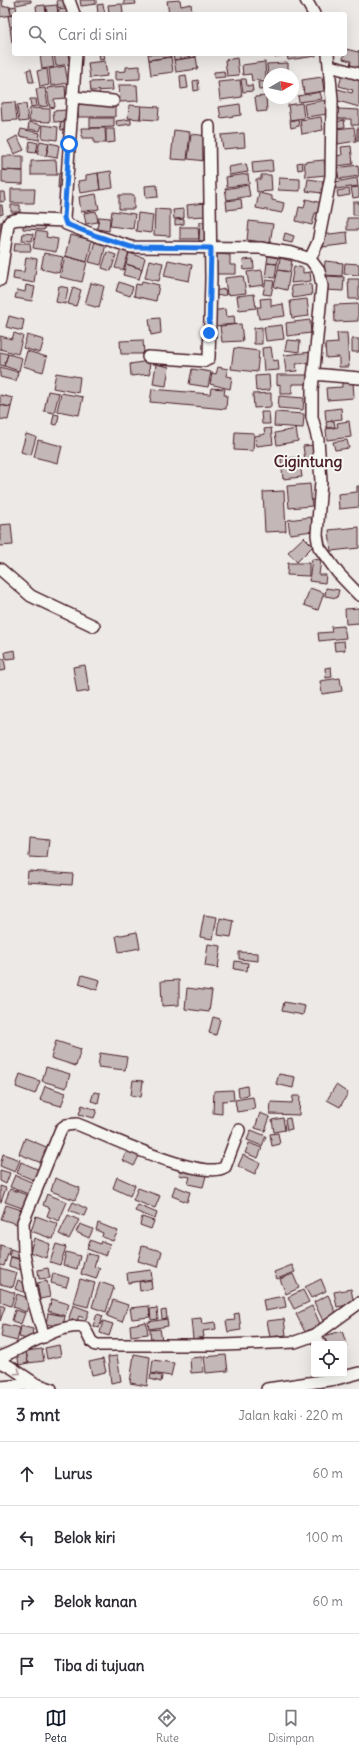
<!DOCTYPE html>
<html lang="id">
<head>
<meta charset="utf-8">
<style>
	:root { --surface:#fff; --page:#f2f2f3; --text:#2b2b33; --muted:#7c7c81; --line:#e1e1e2; --accent:#111827 }
	body { margin:0; font-family:Delius,sans-serif; background:var(--page); color:var(--text) }
	.controls { position:absolute; right:12px; bottom:12px; display:grid; overflow:hidden; border-radius:4px; box-shadow:0 4px 16px #0002 }
	.controls button { width:36px; height:36px; display:grid; place-items:center; padding:0; border:0; border-bottom:1px solid var(--line); background:var(--surface); color:var(--text); font:20px sans-serif }
	.compass { position:absolute; left:263px; top:68px; width:36px; height:36px; border-radius:50%; background:var(--surface); box-shadow:0 4px 16px #0002; rotate:81deg }
	.stop { position:absolute; width:12px; height:12px; margin:-9px; border:3px solid #1a73e8; border-radius:50%; background:#fff }
	.stop.end { background:#1a73e8; border-color:#fff; box-shadow:0 1px 4px #0008 }
	.list { margin:0; padding:0; list-style:none }
	h2 { display:flex; justify-content:space-between; align-items:center; height:52px; margin:0; padding:0 16px; font-size:17px }
	h2 small { font-size:13px; font-weight:400; color:var(--muted) }
	.list li { display:grid; grid-template-columns:26px 1fr auto; gap:12px; align-items:center; box-sizing:border-box; height:64px; padding:0 16px; border-top:1px solid var(--line) }
	.list b { display:block; font-size:15px; white-space:nowrap }
	.list em { font-size:13px; font-style:normal; color:var(--muted) }
	.icon { flex:none; width:22px; height:22px; fill:none; stroke:currentColor; stroke-width:2; stroke-linecap:round; stroke-linejoin:round }
	.map { position:relative; flex:none; width:359px; height:1389px; overflow:hidden }
	.search { position:absolute; background:var(--surface); box-shadow:0 4px 16px #0002; left:12px; right:12px; top:12px; height:44px; display:flex; align-items:center; gap:10px; box-sizing:border-box; padding:0 14px; border-radius:4px; color:var(--muted); font-size:15px }
	.sheet { height:308px; background:var(--surface) }
	nav { display:flex; justify-content:space-around; align-items:center; box-sizing:border-box; height:56px; border-top:1px solid var(--line); background:var(--surface); font-size:11px; color:var(--muted) }
	nav a { display:grid; justify-items:center; gap:2px }
	nav .on { color:var(--accent) }
	.map>svg:first-child { display:block }
</style>
</head>
<body>
<div class="map">
<svg width="359" height="1389" viewBox="0 0 359 1389">
	<rect width="100%" height="100%" fill="#ece9e6"/>
	<filter id="ink" filterUnits="userSpaceOnUse"><feTurbulence type="fractalNoise" baseFrequency=".025" numOctaves="2"/><feDisplacementMap in="SourceGraphic" scale="8" xChannelSelector="R" yChannelSelector="G"/><feConvolveMatrix kernelMatrix="1 2 1 2 8 2 1 2 1" color-interpolation-filters="sRGB"/></filter>
	<g filter="url(#ink)">
		<!-- building -->
		<path fill="#c4b7b7" stroke="#4a1f2b" d="M0 0H2L3 7 9 6 11 15 0 17Z
			M15 0H31V2L16 5Z
			M57 0H68V6L58 8Z
			M80 0H96V4L81 6Z
			M124 0H135L136 4 124 5Z
			M180 0 181 6 191 4 192 14H169L167 1Z
			M103 4 105 14H98L97 5Z
			M122 4 123 14H109L108 5Z
			M45 5 46 14H37L36 6Z
			M57 5 58 14H47L46 6Z
			M16 6 17 13 11 14 10 7Z
			M71 8 72 14H59L58 10Z
			M14 15V26L10 27 8 16Z
			M10 28H14V43H12Z
			M346 49 358 52 359 50V69L350 66 351 61 343 59Z
			M40 54H52L54 67 42 69Z
			M54 54H68L70 64 56 66Z
			M99 54H104L105 59 100 60Z
			M148 54H171V57L149 60Z
			M173 54H196V57L174 60Z
			M274 54H285V55L275 57Z
			M287 54H316V56L288 60Z
			M171 57 173 72 151 75 149 60Z
			M196 57 198 69 176 72 174 60Z
			M237 58 239 75 227 76 225 60Z
			M105 61 107 76 90 78 88 63Z
			M265 62 266 79 252 81 251 74 243 75 242 65Z
			M288 63V74H269L268 78 267 64Z
			M65 66 68 83 51 86 49 69Z
			M140 66V79L115 80V72L126 71V67Z
			M31 69 34 82H29L27 70Z
			M47 69 49 85 40 87 37 71Z
			M224 71 225 77 214 78V72Z
			M186 75 188 88 181 89 180 76Z
			M342 75 359 79V107L335 100 338 89 352 93 353 90 339 86Z
			M322 77 324 91 304 94 302 80Z
			M241 79H246L247 86 252 85 253 91 243 92Z
			M198 80 199 90 194 91 193 81Z
			M240 80 242 97 220 100 218 82Z
			M112 81 113 90 91 91 90 82Z
			M269 81V89L259 90 258 82Z
			M119 85H137L138 101 120 102Z
			M65 86 66 98 54 99 55 107 50 108 47 88Z
			M45 88 48 106 39 107 36 89Z
			M320 92 322 99 299 102 298 96Z
			M266 96 267 111 257 112 255 97Z
			M30 99H36L37 106 31 107Z
			M326 100 328 114 306 117 304 104Z
			M15 102 17 120 2 121 1 103Z
			M78 103H115V117H78Z
			M302 103 304 118 290 120 288 105Z
			M26 104 28 121 19 122 17 105Z
			M240 104 241 115 221 118 219 107Z
			M129 105 141 106 140 119 128 118Z
			M141 106 159 107 158 120 140 119Z
			M30 108 50 109V122L29 121Z
			M338 109 359 110V125H351V119H337Z
			M67 110V121L54 122 53 111Z
			M321 117 323 130 302 134 300 120Z
			M90 118H114V127L90 128Z
			M131 119V124L117 126 116 121Z
			M298 119 299 126 291 128 290 121Z
			M344 120 345 127 333 128V123Z
			M29 122 42 125 40 131 28 129Z
			M66 122 67 129 61 130 60 123Z
			M43 125 58 127 57 140 42 138Z
			M354 127 356 141 338 144 336 129Z
			M81 128H105L106 143H94V138H82Z
			M357 128H359V141H357Z
			M21 129 40 133 39 140 19 136Z
			M106 129H114L115 142 106 143Z
			M174 130 190 132 187 160 171 159Z
			M244 133 245 147 223 149 221 135Z
			M191 134 208 136 205 161 188 159Z
			M17 136 24 150 14 154 8 141Z
			M30 141 38 143 36 153 28 152Z
			M40 141 49 143 46 156 37 154Z
			M49 143 59 145 57 158 46 156Z
			M351 146 353 164 337 166 336 156 342 155 341 147Z
			M2 156H23V171L2 170Z
			M56 160 57 175H31V161Z
			M272 160 273 171 253 173 252 162Z
			M324 160 326 175 306 177 304 162Z
			M302 162 303 169 298 170 297 163Z
			M246 164 248 172 229 175 228 167Z
			M358 165 359 176 339 179 337 168Z
			M2 170 23 171V184L2 183Z
			M111 171 113 188 100 190 98 173Z
			M59 173 65 174V188H58Z
			M98 173 100 190 80 193 78 181 86 180V175Z
			M248 174 249 184 227 187 226 177Z
			M261 175H271L272 191 257 192 256 179H261Z
			M279 178 300 179V191L278 190Z
			M357 178 358 186 336 189 335 182Z
			M308 179 323 181 322 193 306 191Z
			M157 185 158 197 146 198 145 186Z
			M248 185 250 196 227 200 225 189Z
			M359 187V197L353 198 351 188Z
			M11 189H35L34 203H11Z
			M349 189 350 195 338 197 337 191Z
			M0 192H5L6 201 0 202Z
			M259 193 272 196V200L284 203 282 213 256 208Z
			M96 194 99 209 81 212 79 197Z
			M119 195H134V209H119Z
			M241 199 242 208 227 210 226 201Z
			M306 199 322 203 320 214 315 213 312 225 296 221 299 207 304 208Z
			M353 202H359V215H353Z
			M205 203 206 216 188 217 187 205Z
			M0 205H2L3 214 0 215Z
			M11 205H20V212H11Z
			M155 209 170 210V236L154 235Z
			M184 209V218L174 219 173 210Z
			M96 211 98 222 86 224 84 213Z
			M112 211 135 214 133 229 110 226Z
			M138 213 153 215 151 233 136 231Z
			M99 217 110 218 109 231 97 229Z
			M347 218H359V230H347Z
			M184 219V224L175 225V220Z
			M249 221 273 224 270 243 247 240Z
			M0 222H3L2 231H0Z
			M200 222H210L209 241H199Z
			M23 223 45 224 44 230 23 229Z
			M180 227H198L199 239H180Z
			M36 231 47 233 46 237 58 239 56 252 33 248Z
			M347 232 348 244 323 247 321 235Z
			M23 233 33 234 32 241 22 240Z
			M285 233 294 236 292 243 283 241Z
			M70 235 92 240 87 262 65 256Z
			M95 241 106 244 101 265 89 262Z
			M15 243H30L31 251H14Z
			M121 249 129 252 123 270 115 268Z
			M107 252 116 255 111 271 102 268Z
			M44 253 63 257 59 273 41 269Z
			M129 253 145 258 142 269 126 264Z
			M216 254 230 255V265H236V274H216Z
			M65 256 87 262 82 282 60 277Z
			M268 256 278 258 277 264 267 263Z
			M26 257 37 259 34 283 13 279 14 271 24 272Z
			M280 258 292 261 290 272 278 270Z
			M253 259 254 269 244 270 243 260Z
			M149 260 163 263 159 281 145 278Z
			M168 260 192 265 189 281 164 276Z
			M325 261 343 263 342 276 324 275Z
			M267 263 277 264 275 278 265 277Z
			M345 263 359 264V275L344 274Z
			M126 264 142 269 139 279 123 275Z
			M294 266 303 268V273L310 272 311 281 291 283Z
			M262 270 264 285 249 287 247 272Z
			M278 270 290 272 287 290 274 287Z
			M243 276 246 293 227 295 225 278Z
			M327 276 344 277 343 291 326 290Z
			M348 279H359V299H349Z
			M266 280 274 281 271 295 263 294Z
			M142 281 159 285 156 301 134 296 136 284 141 285Z
			M119 282 133 287 130 296 116 291Z
			M91 283 104 286 99 308 85 304Z
			M311 284 312 295 293 298 291 286Z
			M26 285 35 287 32 301 15 298 17 290 25 292Z
			M59 286 68 288 65 304 56 302Z
			M73 287 81 290 76 306 68 304Z
			M225 289 226 295 215 296 214 291Z
			M254 294 256 308 239 310 237 296Z
			M271 298V306L283 304 285 316 259 319 257 307H261L260 299Z
			M307 299 309 316 292 318 290 301Z
			M358 304V321L335 322 334 305Z
			M225 309 226 317 234 316 235 324 214 326 212 311Z
			M9 316 24 320 22 331 6 327Z
			M160 318 161 333 151 335 149 319Z
			M310 320 311 333 287 336 286 323Z
			M241 324 243 341 222 342 220 326Z
			M282 325 284 339 266 341 264 327Z
			M262 327V344H254V328Z
			M14 333 23 336 18 354 0 349V336L12 339Z
			M337 333H347L349 367H339V357L326 358 325 344 338 343Z
			M27 335 44 340 40 353 23 348Z
			M352 339H359V352H352Z
			M143 340 144 354H121L120 341Z
			M287 340 300 341 299 352 285 350Z
			M271 347 273 361 278 360 279 370 264 371 262 348Z
			M234 348 259 351 257 372 231 369Z
			M27 351 47 357 43 372 23 366Z
			M0 352 8 354 4 366 0 365Z
			M312 352 313 362 296 364 297 371 286 372 284 355Z
			M8 354 22 358 19 371 4 366Z
			M149 361 150 374 131 376 130 364Z
			M156 364 169 367 166 386 153 384Z
			M0 367 18 372 16 381 0 377Z
			M218 367 228 369 226 376 232 377 230 389 210 384 212 373 216 374Z
			M192 369 211 372 208 387 189 384Z
			M56 373 80 377 78 393 53 388Z
			M269 375 270 390 256 391 255 376Z
			M277 375H309V384H292V394H280V384L277 385Z
			M342 381H353L354 398 327 400 326 388 342 387Z
			M211 388 225 389 224 395H227L226 409 150 402 152 389 210 394Z
			M48 391 59 393 54 413 44 411Z
			M61 393 83 397 79 415 57 411Z
			M271 393V407L254 408 253 394Z
			M0 395 13 398 11 407 0 405Z
			M279 396 304 398 303 410 278 408Z
			M0 405 11 407 8 420 0 419Z
			M341 408 342 419 326 421 325 410Z
			M261 412H269L270 424H262Z
			M275 412 304 414 303 428 274 426Z
			M54 414 59 415 57 425 52 424Z
			M334 421 335 427 327 428 326 422Z
			M349 421 351 437 327 440 326 429 338 427 337 423Z
			M271 428 273 444 257 446 255 436 265 434 264 429Z
			M296 429 298 441 277 445 275 433Z
			M235 432 254 433 253 451 234 450Z
			M26 434 36 437 31 455 21 452Z
			M38 440 62 446 58 463 34 457Z
			M347 440 349 448 335 450 333 442Z
			M314 445 317 465 306 467 303 446Z
			M299 457 302 477 283 479 281 459Z
			M310 484 312 506 289 508 287 486Z
			M357 486H359V507L339 509 338 494 357 492Z
			M284 491 286 531 265 532 263 492Z
			M311 517 313 531 290 534 288 520Z
			M11 524 13 545 0 546V525Z
			M359 527V548L331 551 329 530Z
			M304 537 313 546 297 562 288 552Z
			M312 559 321 560 319 575H326L325 583 309 581Z
			M288 563H309V576L287 575Z
			M310 588 324 593 318 610 304 605Z
			M326 588 339 590 337 598 325 596Z
			M359 608V623L346 624 345 609Z
			M344 626 346 638 319 641 318 633 332 632 331 627Z
			M344 641 345 650 335 651 334 642Z
			M15 650 16 658 6 659 5 652Z
			M0 659H4L6 670 0 671Z
			M85 665 89 691 77 693 73 667Z
			M331 667 332 677 326 678 325 668Z
			M340 678 342 691 322 694 320 681Z
			M30 838 49 840 47 858 29 857Z
			M28 871 73 874 72 885 27 882Z
			M204 915 217 917 213 939 200 937Z
			M220 918 234 921 231 937 218 935Z
			M137 932 140 948 119 952 116 936Z
			M208 944 221 946 218 968 205 966Z
			M239 952 258 953V961L239 959Z
			M235 961 248 963 247 971 234 969Z
			M82 975 100 980 97 990 79 984Z
			M179 980V1005L162 1006 161 981Z
			M187 988 212 991 209 1012 185 1009Z
			M284 1002 305 1006 303 1015 282 1011Z
			M213 1017 220 1019 216 1035 209 1033Z
			M56 1041 81 1049 76 1066 51 1058Z
			M100 1053 127 1057 125 1070 98 1067Z
			M46 1067 70 1074 66 1088 42 1081Z
			M20 1074 40 1081 35 1094 16 1087Z
			M279 1074 295 1077 293 1088 276 1084Z
			M133 1080 143 1081 141 1097 131 1095Z
			M336 1085 348 1093 340 1107 327 1100Z
			M45 1086 66 1093 61 1106 40 1100Z
			M247 1086 248 1095 239 1097 238 1088Z
			M233 1090 234 1100 222 1101V1114L213 1113 214 1091Z
			M94 1092 100 1093 98 1103 91 1101Z
			M293 1096H300L299 1115 270 1114 271 1102 292 1103Z
			M253 1097 255 1109 237 1112 235 1100Z
			M82 1105 97 1110 94 1118 79 1114Z
			M260 1113 270 1117 265 1131 255 1128Z
			M283 1118 285 1130 274 1132 272 1120Z
			M290 1118 292 1129 287 1130 285 1119Z
			M251 1130 266 1136 262 1146 247 1140Z
			M278 1133 280 1144 272 1146 270 1134Z
			M25 1138 51 1149 44 1164 19 1154Z
			M249 1143 262 1148 258 1158 245 1153Z
			M128 1150 139 1156 134 1166 122 1160Z
			M3 1154 20 1160 15 1172 0 1166Z
			M243 1155 260 1163 255 1174 238 1166Z
			M21 1162 42 1171 38 1182 17 1173Z
			M182 1165 207 1172 203 1187 188 1184 190 1177 179 1175Z
			M0 1170 10 1173 6 1184 0 1181Z
			M15 1175 36 1184 31 1195 10 1187Z
			M117 1177 135 1185 130 1196 113 1188Z
			M55 1178 80 1188 75 1200 51 1191Z
			M0 1186 6 1188 1 1202H0Z
			M175 1186 190 1192 187 1202 172 1196Z
			M138 1188 160 1196 155 1208 133 1200Z
			M10 1189 30 1196 25 1209 5 1202Z
			M47 1194 67 1202 59 1221 47 1216 50 1208 43 1205Z
			M73 1202 87 1209 84 1216 69 1210Z
			M6 1205 25 1211 20 1225 1 1219Z
			M138 1205 157 1213 155 1219 135 1211Z
			M68 1215 79 1220 69 1239 59 1234Z
			M36 1216 58 1224 53 1239 31 1231Z
			M142 1217 154 1221 151 1229 140 1225Z
			M98 1223 118 1231 113 1241 102 1237 103 1233 96 1230Z
			M80 1224 93 1229 89 1238 76 1232Z
			M34 1238 50 1244 46 1258 30 1252Z
			M90 1240 100 1244 101 1241 110 1244 106 1256 87 1249Z
			M56 1244 66 1247 60 1265 50 1262Z
			M0 1245 10 1248 4 1266 0 1265Z
			M142 1246 162 1251 158 1267 138 1261Z
			M11 1249 22 1253 20 1259 9 1256Z
			M66 1252 80 1256 77 1269 63 1265Z
			M86 1253 97 1256 94 1267 100 1268 96 1279 81 1274Z
			M11 1257 24 1261 21 1270 9 1266Z
			M292 1265 295 1272 277 1279 274 1272Z
			M0 1268 17 1273 13 1287 0 1284Z
			M48 1268 50 1278 39 1279 38 1270Z
			M151 1270 152 1279 128 1283 127 1273Z
			M53 1273 69 1278 66 1287 51 1283Z
			M293 1274 299 1288 286 1294 280 1279Z
			M80 1279 95 1283 88 1307 73 1303Z
			M321 1279 326 1291 311 1298 305 1287Z
			M18 1280 29 1285 26 1293 15 1289Z
			M151 1280 152 1289 140 1291 139 1282Z
			M47 1281 50 1297 40 1299 37 1283Z
			M100 1282 114 1287 106 1312 92 1307Z
			M0 1288 15 1293 11 1306 0 1302Z
			M351 1289 354 1304 337 1307 334 1292Z
			M303 1290 309 1302 294 1309 288 1297Z
			M17 1294 31 1299 26 1312 13 1307Z
			M328 1295 337 1315 323 1321 314 1302Z
			M284 1296 286 1307 265 1311 263 1300Z
			M52 1299 69 1304 65 1316 48 1311Z
			M113 1300 128 1305 122 1322 107 1316Z
			M0 1305 5 1307 0 1321Z
			M73 1305 89 1311 86 1319 79 1316 77 1321 69 1318Z
			M149 1306 150 1317 132 1319 130 1308Z
			M312 1306 320 1324 305 1332 296 1314Z
			M157 1308 158 1319 151 1320 150 1309Z
			M15 1310 25 1313 21 1324 12 1321Z
			M166 1310 167 1318 162 1319 161 1311Z
			M48 1313 65 1316 63 1327 46 1324Z
			M239 1313 241 1330 228 1332 226 1321 235 1320 234 1314Z
			M97 1314 103 1316 99 1328 93 1326Z
			M201 1318 202 1324 215 1322 216 1329 203 1331 204 1337 193 1339 191 1319Z
			M167 1319 168 1326 149 1329 148 1322Z
			M284 1319 286 1335 270 1337 267 1321Z
			M103 1321 113 1324 109 1336 100 1333Z
			M146 1322 148 1334 131 1336 130 1325Z
			M3 1324 20 1328 17 1341 1 1337Z
			M21 1326 33 1329 31 1340 19 1337Z
			M160 1329 162 1340 151 1342 150 1330Z
			M342 1331 347 1346 327 1344 324 1336Z
			M59 1345 61 1356 47 1359 45 1348Z
			M42 1349 44 1361 28 1363 26 1351Z
			M26 1351 28 1363 19 1365 17 1353Z
			M134 1354 150 1357 147 1386 130 1383Z
			M226 1355 228 1371 206 1373 204 1357Z
			M117 1356 121 1381 111 1383 108 1357Z
			M202 1357 203 1372 191 1373 190 1358Z
			M103 1359 106 1372 92 1375 89 1362Z
			M153 1360 174 1363 171 1376 151 1373Z
			M151 1374 162 1376 161 1382 150 1379Z"/>
		<g fill="none" stroke-linecap="round" stroke-linejoin="round">
			<defs>
				<path id="minor" d="M69 0 74 14
					M306 0 314 14
					M76 54 64 218 66 224 97 236 131 247 260 248 292 253 310 259 319 271 322 286 312 389V417L318 440 321 481 317 535 319 547 338 573 359 595
					M330 66 359 74
					M72 97 113 101
					M310 259 318 242 331 176 332 100 328 54
					M0 280 8 225 10 221 19 219 64 221
					M148 357 205 361 209 358 211 278 209 126
					M313 374 359 378
					M0 569 31 596 94 626
					M315 1335 320 1344
					M44 1337 32 1296 24 1253 23 1222 61 1129 66 1125 77 1124C103 1134 202 1182 225 1167L239 1130
					M0 1357C24 1349 59 1322 84 1327L91 1341 96 1345H224L295 1342 315 1335 359 1303
					M0 1362 9 1366 36 1384 51 1389
					M0 1387 36 1384
					M267 1389 336 1379 359 1373"/>
			</defs>
			<!-- minor casing -->
			<use href="#minor" stroke="#4a1f2b" stroke-width="14"/>
			<!-- minor -->
			<use href="#minor" stroke="#f6f6f2" stroke-width="11"/>
		</g>
		<!-- one-way arrows -->
		<defs><path id="oneway-chevron" d="M-2-3.5L2.5 0L-2 3.5" fill="none" stroke-width="1.6" stroke-linecap="round" stroke-linejoin="round"/></defs>
		<use stroke="#a99598" href="#oneway-chevron" transform="translate(18 1372) rotate(34)"/>
	</g>
	<g fill="none" stroke-linecap="round" stroke-linejoin="round" filter="url(#ink)">
		<!-- route -->
		<path stroke="#1a73e8" stroke-width="5" d="M69 144 64 218 66 224 97 236 131 247 211 248 209 333"/>
	</g>
	<g text-anchor="middle" stroke-width="4" stroke-linejoin="round" paint-order="stroke">
		<!-- quarter labels -->
		<g font-size="16" font-weight="bold" fill="#4a1f2b" stroke="#f6f6f2">
			<text x="308" y="467">Cigintung</text>
		</g>
	</g>
</svg>
<div class="controls">
<button><svg class="icon" aria-label="locate" viewBox="0 0 24 24"><circle cx="12" cy="12" r="6"/><path d="M12 2v4M12 18v4M2 12h4M18 12h4"/></svg></button>
</div>
<svg class="compass" viewBox="-18 -18 36 36"><path d="M0-13l5 13h-10z" fill="#e53935"/><path d="M0 13l5-13h-10z" fill="#7c7c81"/></svg>
<div class="stop" style="left:69px;top:144px"></div>
<div class="stop end" style="left:209px;top:333px"></div>
<div class="search"><svg class="icon" aria-label="search" viewBox="0 0 24 24"><circle cx="10" cy="10" r="6"/><path d="M15 15l6 6"/></svg>Cari di sini</div>
</div>
<section class="sheet">
<h2>3 mnt<small>Jalan kaki · 220 m</small></h2>
<ul class="list">
<li><svg class="icon" aria-label="ahead" viewBox="0 0 24 24"><path d="M12 20V5M6 11l6-6 6 6"/></svg><div><b>Lurus</b></div><em>60 m</em></li>
<li><svg class="icon" aria-label="left" viewBox="0 0 24 24"><path d="M17 20v-9H6M10 6l-5 5 5 5"/></svg><div><b>Belok kiri</b></div><em>100 m</em></li>
<li><svg class="icon" aria-label="right" viewBox="0 0 24 24"><path d="M7 20v-9h11M14 6l5 5-5 5"/></svg><div><b>Belok kanan</b></div><em>60 m</em></li>
<li><svg class="icon" aria-label="arrive" viewBox="0 0 24 24"><path d="M6 21V4h12l-3 4 3 4H6"/></svg><div><b>Tiba di tujuan</b></div></li>
</ul>
</section>
<nav>
<a class="on"><svg class="icon" aria-label="map" viewBox="0 0 24 24"><path d="M3 6l6-2 6 2 6-2v14l-6 2-6-2-6 2zM9 4v14M15 6v14"/></svg>Peta</a>
<a><svg class="icon" aria-label="directions" viewBox="0 0 24 24"><path d="M12 3l9 9-9 9-9-9zM9 14v-3h6M13 9l2 2-2 2"/></svg>Rute</a>
<a><svg class="icon" aria-label="saved" viewBox="0 0 24 24"><path d="M7 4h10v16l-5-4-5 4z"/></svg>Disimpan</a>
</nav>
</body>
</html>
